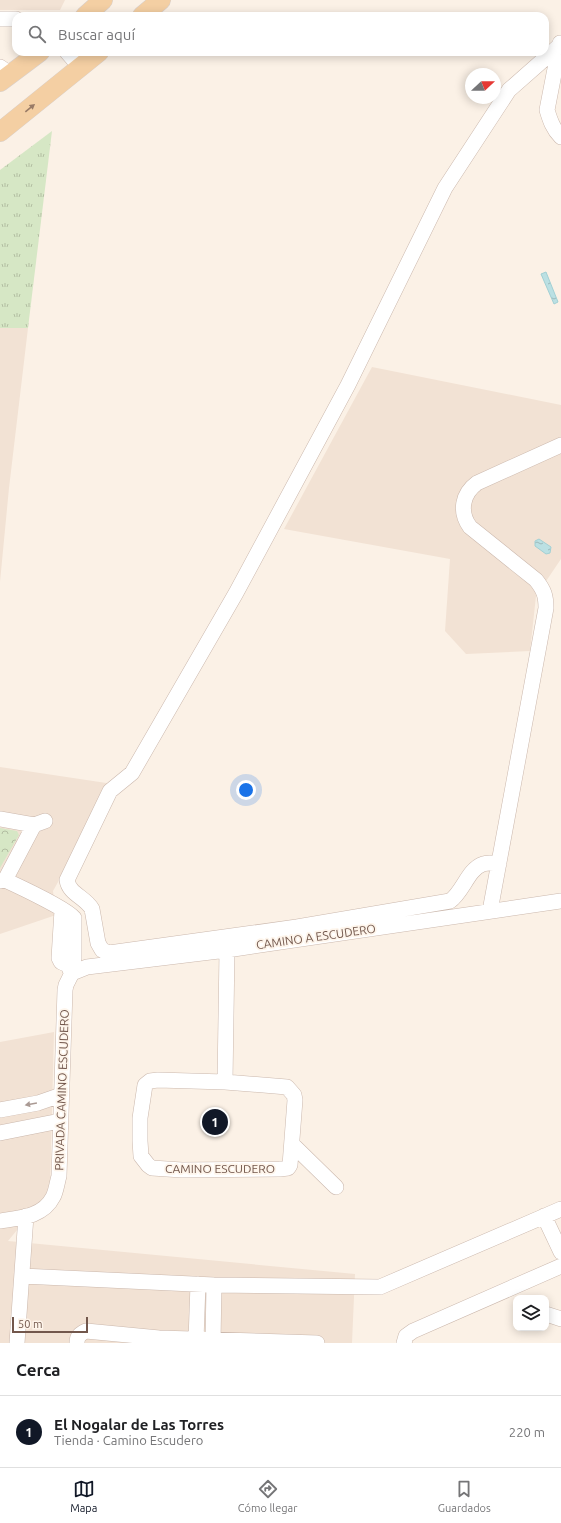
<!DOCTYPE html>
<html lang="es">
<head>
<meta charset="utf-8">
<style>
	:root { --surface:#fff; --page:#f2f2f2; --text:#202124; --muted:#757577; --line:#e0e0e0; --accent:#111827 }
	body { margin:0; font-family:Ubuntu,sans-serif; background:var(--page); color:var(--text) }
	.controls { position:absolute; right:12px; bottom:12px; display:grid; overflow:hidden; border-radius:8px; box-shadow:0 2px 10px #0003 }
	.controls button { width:36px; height:36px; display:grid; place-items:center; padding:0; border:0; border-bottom:1px solid var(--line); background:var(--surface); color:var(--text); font:20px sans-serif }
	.compass { position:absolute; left:465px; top:68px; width:36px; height:36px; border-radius:50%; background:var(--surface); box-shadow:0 2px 10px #0003; rotate:68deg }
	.scale { position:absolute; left:12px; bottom:10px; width:76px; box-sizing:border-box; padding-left:4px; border:2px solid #72574c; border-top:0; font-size:11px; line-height:14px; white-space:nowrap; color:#72574c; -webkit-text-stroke:3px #fef5eb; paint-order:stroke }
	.you { position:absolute; left:246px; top:790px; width:14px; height:14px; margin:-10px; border:3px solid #fff; border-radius:50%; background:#1a73e8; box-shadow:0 0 0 6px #1a73e833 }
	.badge { display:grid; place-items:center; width:26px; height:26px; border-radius:50%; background:var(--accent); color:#fff; font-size:13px; font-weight:700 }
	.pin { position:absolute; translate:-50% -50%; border:2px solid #fff; box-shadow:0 1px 4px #0006 }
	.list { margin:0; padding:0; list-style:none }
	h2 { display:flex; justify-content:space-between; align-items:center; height:52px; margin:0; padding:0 16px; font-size:17px }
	h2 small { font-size:13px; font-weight:400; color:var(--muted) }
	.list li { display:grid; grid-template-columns:26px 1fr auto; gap:12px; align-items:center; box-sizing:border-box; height:72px; padding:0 16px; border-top:1px solid var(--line) }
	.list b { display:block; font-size:15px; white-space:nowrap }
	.list p { margin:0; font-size:13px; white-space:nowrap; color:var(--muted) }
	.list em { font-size:13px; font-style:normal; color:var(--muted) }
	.icon { flex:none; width:22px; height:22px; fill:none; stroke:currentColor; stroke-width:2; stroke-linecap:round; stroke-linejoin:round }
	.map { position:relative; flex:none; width:561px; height:1343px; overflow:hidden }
	.search { position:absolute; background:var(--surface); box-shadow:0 2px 10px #0003; left:12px; right:12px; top:12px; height:44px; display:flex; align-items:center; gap:10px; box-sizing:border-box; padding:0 14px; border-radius:12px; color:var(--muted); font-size:15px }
	.sheet { height:124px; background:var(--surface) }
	nav { display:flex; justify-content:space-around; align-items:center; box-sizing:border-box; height:56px; border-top:1px solid var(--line); background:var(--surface); font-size:11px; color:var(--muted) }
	nav a { display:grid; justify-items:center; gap:2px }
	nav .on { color:var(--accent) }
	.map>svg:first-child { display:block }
</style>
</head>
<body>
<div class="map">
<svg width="561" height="1343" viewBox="0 0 561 1343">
	<defs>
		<pattern id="grass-tufts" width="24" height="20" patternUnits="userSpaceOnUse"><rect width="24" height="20" fill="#d6e7c5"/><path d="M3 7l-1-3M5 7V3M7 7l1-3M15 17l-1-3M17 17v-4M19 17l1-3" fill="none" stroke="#b2bea2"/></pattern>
		<pattern id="forest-crowns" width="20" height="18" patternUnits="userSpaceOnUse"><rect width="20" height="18" fill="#d6e7c5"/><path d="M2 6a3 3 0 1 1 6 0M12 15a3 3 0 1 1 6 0" fill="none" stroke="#b2bea2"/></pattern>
		<pattern id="water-ripples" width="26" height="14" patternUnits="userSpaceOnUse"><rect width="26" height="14" fill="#bbe0e3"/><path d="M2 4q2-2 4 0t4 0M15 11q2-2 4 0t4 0" fill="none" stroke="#9cb8ba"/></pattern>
	</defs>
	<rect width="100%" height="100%" fill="#fbf1e6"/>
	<!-- residential -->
	<path fill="#f2e2d4" d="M0 0H65L60 10H0Z
		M0 328H28L9 488 0 582Z
		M372 367 561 405V559L536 596 530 651 466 654 445 631 450 559 284 529Z
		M0 767 113 784 53 891 56 915 0 934Z
		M54 1032 50 1190 8 1241 355 1274 352 1343H0V1042Z"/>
	<!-- grass -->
	<path fill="url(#grass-tufts)" d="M52 131 28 328H0V170Z"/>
	<!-- forest -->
	<path fill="url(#forest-crowns)" d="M0 828 17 831 19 835 0 868Z"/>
	<!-- water -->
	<path fill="url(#water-ripples)" stroke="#a2d0d4" d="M546 272 558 302 554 304 541 274Z
		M539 539 551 547 550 553 546 554 535 546V541Z"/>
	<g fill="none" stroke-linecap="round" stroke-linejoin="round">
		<defs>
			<path id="minor" d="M0 19H16
				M560 43 547 110C550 120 553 129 561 137
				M67 52 80 67
				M0 67 10 74
				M0 819 34 825 45 821
				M499 864C494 863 488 862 483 864 468 869 463 892 450 901L297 927 109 953 102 950 98 943 92 909C85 897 69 894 67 880L110 791 132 773 236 593 348 385 445 188 509 90 559 46
				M5 880C18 886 67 909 74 918V959L68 965
				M0 881 5 880 34 825
				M62 910 59 958 61 962 68 965 71 972
				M490 911 546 608C546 596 544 590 536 580L470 527C459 512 462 494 477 483L561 445
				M72 973 87 967 227 950 561 901
				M158 1080 225 1082 287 1087 294 1095 295 1100 290 1165 288 1168 280 1169 182 1170 152 1168 148 1165 141 1156 140 1141V1118L145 1085 150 1081Z
				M225 1082 227 950
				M0 1110 38 1103 61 1095
				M0 1133 60 1121
				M292 1144 336 1187
				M544 1216 561 1252
				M0 1221C19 1218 43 1217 53 1197 56 1192 57 1183 59 1176L65 990 66 985 72 973
				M22 1276 214 1285 380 1287 561 1209
				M546 1314 561 1319
				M196 1340 198 1284
				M213 1341 214 1285
				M17 1343 26 1216
				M77 1343C77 1336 80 1334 86 1331L159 1338 317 1343
				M404 1343 406 1336 413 1331 561 1266"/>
			<path id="major" d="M85 16 103 0
				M142 16 161 0
				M0 82 40 52
				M0 132 99 52"/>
		</defs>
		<!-- minor casing -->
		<use href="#minor" stroke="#cbb8ad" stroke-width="16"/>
		<!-- major casing -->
		<use href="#major" stroke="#d8d0cd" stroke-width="20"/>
		<!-- minor -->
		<use href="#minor" stroke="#fff" stroke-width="15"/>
		<!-- major -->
		<use href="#major" stroke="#f4cfa3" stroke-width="19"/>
	</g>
	<!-- one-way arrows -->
	<defs><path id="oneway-solid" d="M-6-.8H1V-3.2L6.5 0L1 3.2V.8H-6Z"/></defs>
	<use fill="#997b66" href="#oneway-solid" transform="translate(30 108) rotate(-39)"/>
	<use fill="#aa9a94" href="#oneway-solid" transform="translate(31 1104) rotate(170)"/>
	<g text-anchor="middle" stroke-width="3.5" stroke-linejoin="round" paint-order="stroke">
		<!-- street labels -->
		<g font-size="12" fill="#72574c" stroke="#fef5eb">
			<text transform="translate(316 937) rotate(-8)" y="4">CAMINO A ESCUDERO</text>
			<text transform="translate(62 1090) rotate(-88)" y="4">PRIVADA CAMINO ESCUDERO</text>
			<text x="220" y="1173">CAMINO ESCUDERO</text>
		</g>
	</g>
</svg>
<div class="controls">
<button><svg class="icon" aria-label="layers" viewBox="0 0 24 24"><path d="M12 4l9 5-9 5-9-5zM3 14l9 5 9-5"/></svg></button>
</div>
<svg class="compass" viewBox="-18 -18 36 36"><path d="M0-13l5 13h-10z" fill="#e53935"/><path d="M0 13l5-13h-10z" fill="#757577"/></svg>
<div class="scale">50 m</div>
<div class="you"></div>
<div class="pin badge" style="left:215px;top:1122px">1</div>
<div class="search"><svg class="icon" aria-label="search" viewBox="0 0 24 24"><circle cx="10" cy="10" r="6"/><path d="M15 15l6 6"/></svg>Buscar aquí</div>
</div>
<section class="sheet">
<h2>Cerca<small></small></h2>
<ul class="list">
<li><span class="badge">1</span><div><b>El Nogalar de Las Torres</b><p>Tienda · Camino Escudero</p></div><em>220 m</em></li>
</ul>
</section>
<nav>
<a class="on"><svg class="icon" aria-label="map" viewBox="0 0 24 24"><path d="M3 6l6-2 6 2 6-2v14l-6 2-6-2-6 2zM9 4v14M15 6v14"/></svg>Mapa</a>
<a><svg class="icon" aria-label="directions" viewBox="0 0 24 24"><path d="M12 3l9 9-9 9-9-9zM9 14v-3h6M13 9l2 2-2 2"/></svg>Cómo llegar</a>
<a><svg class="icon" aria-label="saved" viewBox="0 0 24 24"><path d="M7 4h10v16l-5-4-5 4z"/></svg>Guardados</a>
</nav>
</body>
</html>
